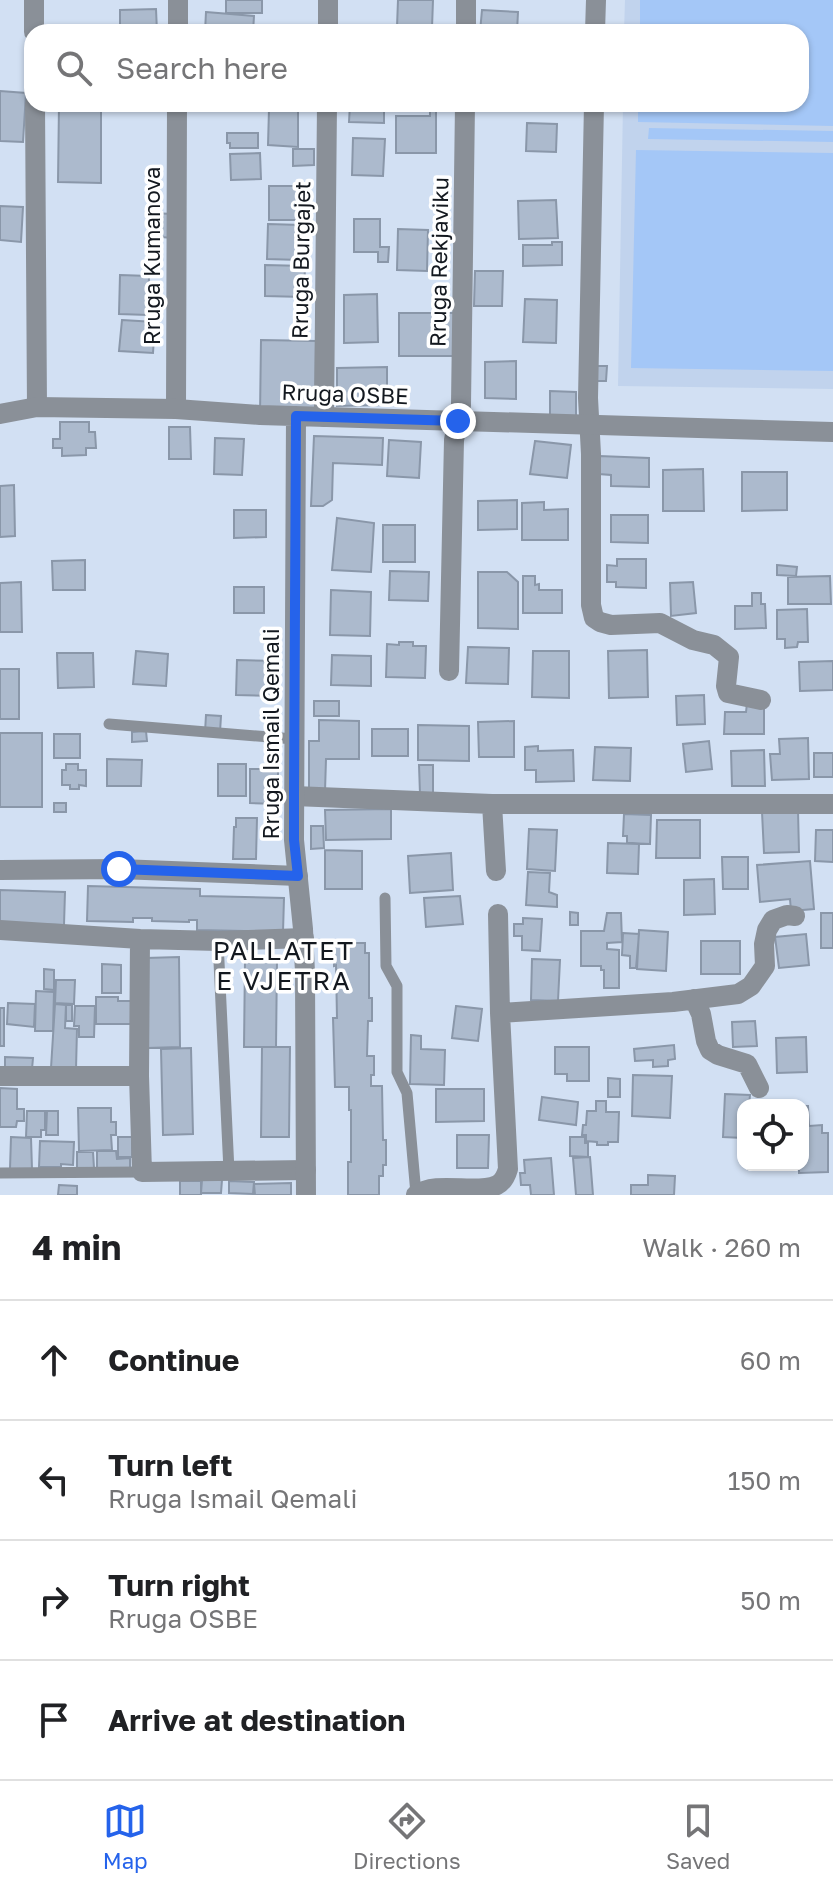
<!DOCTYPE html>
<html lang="en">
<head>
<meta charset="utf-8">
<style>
	:root { --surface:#fff; --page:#f6f6f6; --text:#202124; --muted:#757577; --line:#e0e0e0; --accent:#2563eb }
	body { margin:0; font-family:"Golos Text",sans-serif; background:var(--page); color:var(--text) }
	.controls { position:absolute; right:24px; bottom:24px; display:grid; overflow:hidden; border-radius:16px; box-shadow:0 2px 6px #0004 }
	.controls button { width:72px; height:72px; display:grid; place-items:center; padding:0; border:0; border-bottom:2px solid var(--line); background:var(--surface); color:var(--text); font:40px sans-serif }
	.stop { position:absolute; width:24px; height:24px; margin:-18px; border:6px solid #2563eb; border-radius:50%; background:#fff }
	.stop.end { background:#2563eb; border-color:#fff; box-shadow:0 2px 8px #0008 }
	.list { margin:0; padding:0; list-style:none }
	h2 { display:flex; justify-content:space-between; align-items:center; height:104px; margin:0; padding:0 32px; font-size:34px }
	h2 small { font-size:26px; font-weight:400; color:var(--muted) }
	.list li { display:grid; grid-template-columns:52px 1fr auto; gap:24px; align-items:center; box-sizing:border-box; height:120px; padding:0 32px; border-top:2px solid var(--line) }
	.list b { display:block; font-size:30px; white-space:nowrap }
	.list p { margin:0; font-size:26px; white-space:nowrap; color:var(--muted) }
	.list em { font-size:26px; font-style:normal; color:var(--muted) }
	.icon { flex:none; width:44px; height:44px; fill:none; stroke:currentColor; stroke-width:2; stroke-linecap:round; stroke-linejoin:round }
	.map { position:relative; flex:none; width:833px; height:1195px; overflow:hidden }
	.search { position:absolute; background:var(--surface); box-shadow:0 2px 6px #0004; left:24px; right:24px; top:24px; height:88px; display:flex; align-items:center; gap:20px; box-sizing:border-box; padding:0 28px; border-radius:24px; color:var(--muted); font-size:30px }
	.sheet { height:584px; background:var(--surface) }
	nav { display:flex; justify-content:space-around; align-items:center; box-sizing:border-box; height:112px; border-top:2px solid var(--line); background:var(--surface); font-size:22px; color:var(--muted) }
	nav a { display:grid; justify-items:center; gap:4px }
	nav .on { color:var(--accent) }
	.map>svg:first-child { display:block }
</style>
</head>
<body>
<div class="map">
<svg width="833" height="1195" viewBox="0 0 833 1195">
	<rect width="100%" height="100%" fill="#d2e0f3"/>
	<!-- built -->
	<path fill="#c1d3ed" d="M625 0H833V389L618 386 623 104H801V32H624Z"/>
	<!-- grass -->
	<path fill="#a4c7f7" d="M640 0H833V126L638 122V104H801V32H640Z
		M649 128 833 131V142L648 139Z
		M636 150 833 153V371L631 368Z"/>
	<!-- building -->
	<path fill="#acbacd" stroke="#8a97a9" stroke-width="2" d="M226 0H262V13H226Z
		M398 0H433L432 28 397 27Z
		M156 9 157 32H120V10Z
		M482 10 518 12 517 32H480Z
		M206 12 254 16 253 32H205Z
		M0 91 26 93 23 142 0 141Z
		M59 104H101V183L58 182Z
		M350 104H384V123L349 122Z
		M275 106H298V147L268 145 269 109H275Z
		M430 108H436V153H396V116H430Z
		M527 123 557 124 556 152 526 151Z
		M227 133H258V148H230V143H227Z
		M353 138 385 139 383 176 352 175Z
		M293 149H314V165L293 166Z
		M260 153 261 179 231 180 230 154Z
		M269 186H298L297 220H269Z
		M556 200 558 238 519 239 518 201Z
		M0 206 23 207 21 242 0 240Z
		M151 213 173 214 172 238 150 236Z
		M354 219H380V247H389L388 262H378V252H354Z
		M268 224 301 225 300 260 267 259Z
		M398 229 428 230 427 271 397 270Z
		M552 242H562V265L523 266V245H552Z
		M265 265 305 266 304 297 265 296Z
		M475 271H503L502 306H474Z
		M120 275 149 276 148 315 119 314Z
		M377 294 378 342 344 343V295Z
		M525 299 557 300 556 343 523 342Z
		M399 313H454V356H399Z
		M122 320 155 322 153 353 119 351Z
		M261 340 316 341 315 415H260Z
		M516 361V399L485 398V362Z
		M597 366H607L606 381H596Z
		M387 367V405L337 406V368Z
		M550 391 576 392V416H550Z
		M60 422H89V432H95L96 448H86V455L62 456V448H53V439H60Z
		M169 427H190L191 459H169Z
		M314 436 383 438 382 465 333 463 332 500 323 506H311Z
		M215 438 244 439 242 475 214 474Z
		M389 440 421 442 419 478 387 476Z
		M535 441 571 445 567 478 530 474Z
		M599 456 649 458V487L611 486V475L599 474Z
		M703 469 704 511H663V470Z
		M742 472H787V510L742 511Z
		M14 485 15 536 0 537V486Z
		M517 500V529L478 530V501Z
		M544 502V510L568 509V540H522V503Z
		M234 510H266V537L234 538Z
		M611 515H648V543L611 542Z
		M337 518 374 523 371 572 332 570Z
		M383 525H415V562H383Z
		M617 559H646V588L616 587V582H607V565L617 566Z
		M85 560V590H53L52 561Z
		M777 565 797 567 796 576 777 575Z
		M390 571 429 572 428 601 389 600Z
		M478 572H507L518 582V629L478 628Z
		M523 576H535V585L539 584V590H562V613H523Z
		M830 576 831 604H788V577Z
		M21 582 22 632H0V583Z
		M693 582 696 613 671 616 670 583Z
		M234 587H264V613H234Z
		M331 590 371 592 370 636 330 635Z
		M752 593H761V604H765L766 628 735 629V606H752Z
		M807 609 808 642H798L797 647 785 648V639H777V610Z
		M399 642H413V646H426L425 678 386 677 387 644 399 645Z
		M468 647 509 648 508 684 466 683Z
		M647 650 648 697 609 698 608 651Z
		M136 651 168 654 166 686 133 684Z
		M533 651H569V698L532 697Z
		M57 653H93L94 687 58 688Z
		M332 655 371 656V686L331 685Z
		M237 660 280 661 279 696 236 695Z
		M833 661V690L800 691 799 662Z
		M0 669H19V719H0Z
		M704 695 705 724 677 725 676 696Z
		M314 701H339V716H314Z
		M747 703 764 704V734H724L725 712H746Z
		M206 715 221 716 220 732H205Z
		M319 720 359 721V759H326L325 791H309V741H319Z
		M514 721V757H479L478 722Z
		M418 725 469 726V761L418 760Z
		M372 729H408V756H372Z
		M146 731 147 741 132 742V732Z
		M0 733H42V807H0Z
		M54 734H80V758H54Z
		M808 738 809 779 772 780 770 754H780L779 739Z
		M709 741 712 769 686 772 683 744Z
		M538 746V751L573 750 574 781 536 782V770H525V747Z
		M595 747 631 748 630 781 593 780Z
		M764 750 765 786H732L731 751Z
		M814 753H833V777H814Z
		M107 759 142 760 141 786H107Z
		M66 764H78V770H86V786L79 785V789H70V785H62V770H66Z
		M218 764H246V796H218Z
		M419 765H433V794H420Z
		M250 769H278V804L250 803Z
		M54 803H66V812H54Z
		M391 809V839L326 840 325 810Z
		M798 810 799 852 764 853 762 812Z
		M624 814 651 815 650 844 627 843V836H623Z
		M236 818H257L256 859H233L234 827H236Z
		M657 820H700V858H656Z
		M311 826H323L324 848 311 849Z
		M529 829 557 830 555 871 527 869Z
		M816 830H833V862L815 861Z
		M608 843 639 844 638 874 607 873Z
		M325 850 362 851V889H325Z
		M451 853 453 890 410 893 408 856Z
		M722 857H748V889H723Z
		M810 861 814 909 791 911 790 899 760 902 757 865Z
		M528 872 550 873 549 892 557 895V907L526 905Z
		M714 879 715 914 684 915V880Z
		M88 886 200 889V896L284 898 283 932 197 930V920H189V922L152 921V918H133V922L87 921Z
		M0 890 65 892 64 925 0 923Z
		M460 896 463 924 426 927 424 898Z
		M570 912 578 913V925H570Z
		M607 913H621L622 942 607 943V949L619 950V988H604V970H601V966H581V931H604Z
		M821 913H833V948H821Z
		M523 918 542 919 540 951 522 950V936H514V924H523Z
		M639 930 668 932 666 971 637 969Z
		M623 933 639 934 636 968H630V956L622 955Z
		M806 934 809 965 779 968 775 937Z
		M701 941H740V974H701Z
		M334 943H365V953H369V998H372V1021H368L367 1056H374V1075H371V1086H382L383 1140H386V1165H383V1176H379V1195H348V1162H351V1110H349V1087H335L333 1018H337L336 965 334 966Z
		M179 957 180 1047 147 1048 146 958Z
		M532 959 560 960 558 1001 531 1000Z
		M245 960H277L276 1047H244Z
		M102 964 121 965V993H102Z
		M44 969 54 970V990L44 989Z
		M56 980H75L74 1004 55 1003Z
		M36 991 54 992 53 1031H35Z
		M96 997H118V1001H132V1024H96Z
		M8 1003 35 1004 34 1027 7 1024Z
		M55 1004 66 1005 65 1028 77 1029 76 1069 51 1068Z
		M66 1005H72V1021H66Z
		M75 1006H95L94 1037H79V1026H74Z
		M456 1006 482 1009 478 1041 452 1038Z
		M0 1008H4V1046H0Z
		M755 1021 757 1046 733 1047 732 1022Z
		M411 1035 421 1036V1049L445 1050 444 1085 410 1084Z
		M806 1037 807 1072 777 1073 776 1038Z
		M674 1045 675 1059 668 1060V1066L653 1067V1060L635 1061 634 1049Z
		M262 1047H290L289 1137H261Z
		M555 1047H589V1081H567V1074H555Z
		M191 1048 193 1134 163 1135 161 1049Z
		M5 1057 33 1058 32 1069H5Z
		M633 1075 672 1076 670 1118 632 1116Z
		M608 1078 620 1079V1097H608Z
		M0 1088 17 1089V1109H24V1121H17L16 1127H0Z
		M436 1089H484V1121L436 1122Z
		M725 1094 750 1095 749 1105H743V1138L723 1137Z
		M542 1097 578 1102 576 1125 539 1120Z
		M596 1101H606V1112H619L618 1142H608V1145H597V1142L586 1141V1135H582L583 1125H586L587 1111H596Z
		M803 1106H808L809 1126 822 1125V1133H828V1172L799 1173V1168L767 1170V1165H803Z
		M78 1108H111V1122H116V1135H111L112 1150 79 1151Z
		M27 1111H45V1130H41V1137H26Z
		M47 1111H58V1135H46Z
		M457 1135H489L488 1168H457Z
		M11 1137 31 1138 32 1169H10Z
		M118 1137H132V1157H118Z
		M570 1137H585V1143H588V1157L570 1156Z
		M40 1141 74 1142 73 1165 61 1164V1167H39Z
		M97 1151H116L117 1159 130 1158V1168L97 1169Z
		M77 1152H93L94 1168H77Z
		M590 1157 593 1195H576L573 1158Z
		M551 1158 554 1195H531L530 1185H521L520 1173H525L524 1160Z
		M648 1175 675 1176 674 1195H631V1185H648Z
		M202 1180H222L221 1193H201Z
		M180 1181H201V1195H180Z
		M229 1181 254 1182 253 1194 229 1193Z
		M291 1183V1195H255L254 1184Z
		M59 1185 77 1186V1195H58Z"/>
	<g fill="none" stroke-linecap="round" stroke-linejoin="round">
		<!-- service -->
		<path stroke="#8a9098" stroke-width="11" d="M109 724 294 739
			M385 898 386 966 397 986V1072L407 1093 416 1194
			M218 941 229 1171
			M0 1173 141 1172"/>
		<!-- minor -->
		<path stroke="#8a9098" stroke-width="20" d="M34 0V32
			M178 32V0
			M328 32V0
			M466 32V0
			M595 32 596 0
			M35 104 37 407
			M594 104 588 398 591 454V605L594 618 600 622 611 625 660 623 693 640 714 645 729 657 726 686 728 693 761 700
			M176 409 177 104
			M324 417 327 104
			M449 671 454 440 461 405 465 104
			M294 796 492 804H833
			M492 804 496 871
			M0 870 119 869 298 876
			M0 930 140 939 218 941 304 938
			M694 999 701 1014 706 1041 710 1050 718 1055 747 1064 759 1088
			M500 1013 673 1002 738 994 751 986 765 966 764 944 767 930 773 920 787 915 795 916
			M0 1076H139L142 1172 306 1170
			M139 1076 140 939
			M416 1195C437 1180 476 1195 497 1185 503 1182 506 1176 508 1169L500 1013 498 914"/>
		<!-- tertiary -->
		<path stroke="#8a9098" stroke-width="20" d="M0 414 37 407 176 409 260 415 833 432
			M296 416 294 840 303 929 305 973 306 1195"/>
	</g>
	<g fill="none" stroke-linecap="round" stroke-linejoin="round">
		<!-- route -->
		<path stroke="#2563eb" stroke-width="10" d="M119 869 298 876 294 840V796L296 416 458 421"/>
	</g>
	<g text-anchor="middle" stroke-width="7" stroke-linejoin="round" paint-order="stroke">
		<!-- street labels -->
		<g font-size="22" fill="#13181f" stroke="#fff">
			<text transform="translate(152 256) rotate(-90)" y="8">Rruga Kumanova</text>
			<text transform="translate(301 260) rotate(-89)" y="8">Rruga Burgajet</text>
			<text transform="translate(439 262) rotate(-89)" y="8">Rruga Rekjaviku</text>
			<text transform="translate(345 394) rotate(2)" y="8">Rruga OSBE</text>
			<text transform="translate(271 734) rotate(-90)" y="8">Rruga Ismail Qemali</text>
		</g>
		<!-- quarter labels -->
		<g font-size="26" letter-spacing="2" fill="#13181f" stroke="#fff">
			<text x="284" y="960">PALLATET<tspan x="284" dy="30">E VJETRA</tspan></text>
		</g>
	</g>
</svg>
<div class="controls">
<button><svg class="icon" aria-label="locate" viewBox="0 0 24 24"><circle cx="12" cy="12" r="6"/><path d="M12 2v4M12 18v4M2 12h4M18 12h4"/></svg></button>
</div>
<div class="stop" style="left:119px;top:869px"></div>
<div class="stop end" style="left:458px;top:421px"></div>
<div class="search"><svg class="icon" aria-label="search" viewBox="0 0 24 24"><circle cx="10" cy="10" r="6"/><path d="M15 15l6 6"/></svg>Search here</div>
</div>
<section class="sheet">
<h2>4 min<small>Walk · 260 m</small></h2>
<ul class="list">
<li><svg class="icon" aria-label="ahead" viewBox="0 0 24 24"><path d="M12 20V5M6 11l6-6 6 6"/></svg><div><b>Continue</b></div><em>60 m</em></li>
<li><svg class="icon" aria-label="left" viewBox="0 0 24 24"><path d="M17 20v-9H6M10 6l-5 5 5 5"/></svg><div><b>Turn left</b><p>Rruga Ismail Qemali</p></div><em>150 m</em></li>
<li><svg class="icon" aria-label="right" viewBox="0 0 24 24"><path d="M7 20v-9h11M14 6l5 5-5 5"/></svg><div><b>Turn right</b><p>Rruga OSBE</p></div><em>50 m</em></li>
<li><svg class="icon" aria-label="arrive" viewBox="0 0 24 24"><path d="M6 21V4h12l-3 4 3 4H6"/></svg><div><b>Arrive at destination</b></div></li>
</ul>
</section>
<nav>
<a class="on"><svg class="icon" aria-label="map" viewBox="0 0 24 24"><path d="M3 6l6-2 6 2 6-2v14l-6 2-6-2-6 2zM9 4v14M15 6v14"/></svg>Map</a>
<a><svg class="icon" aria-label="directions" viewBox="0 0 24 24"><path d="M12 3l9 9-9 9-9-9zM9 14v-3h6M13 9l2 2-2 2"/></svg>Directions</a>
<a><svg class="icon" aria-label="saved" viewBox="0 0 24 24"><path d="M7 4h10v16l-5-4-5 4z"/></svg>Saved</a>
</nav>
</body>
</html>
